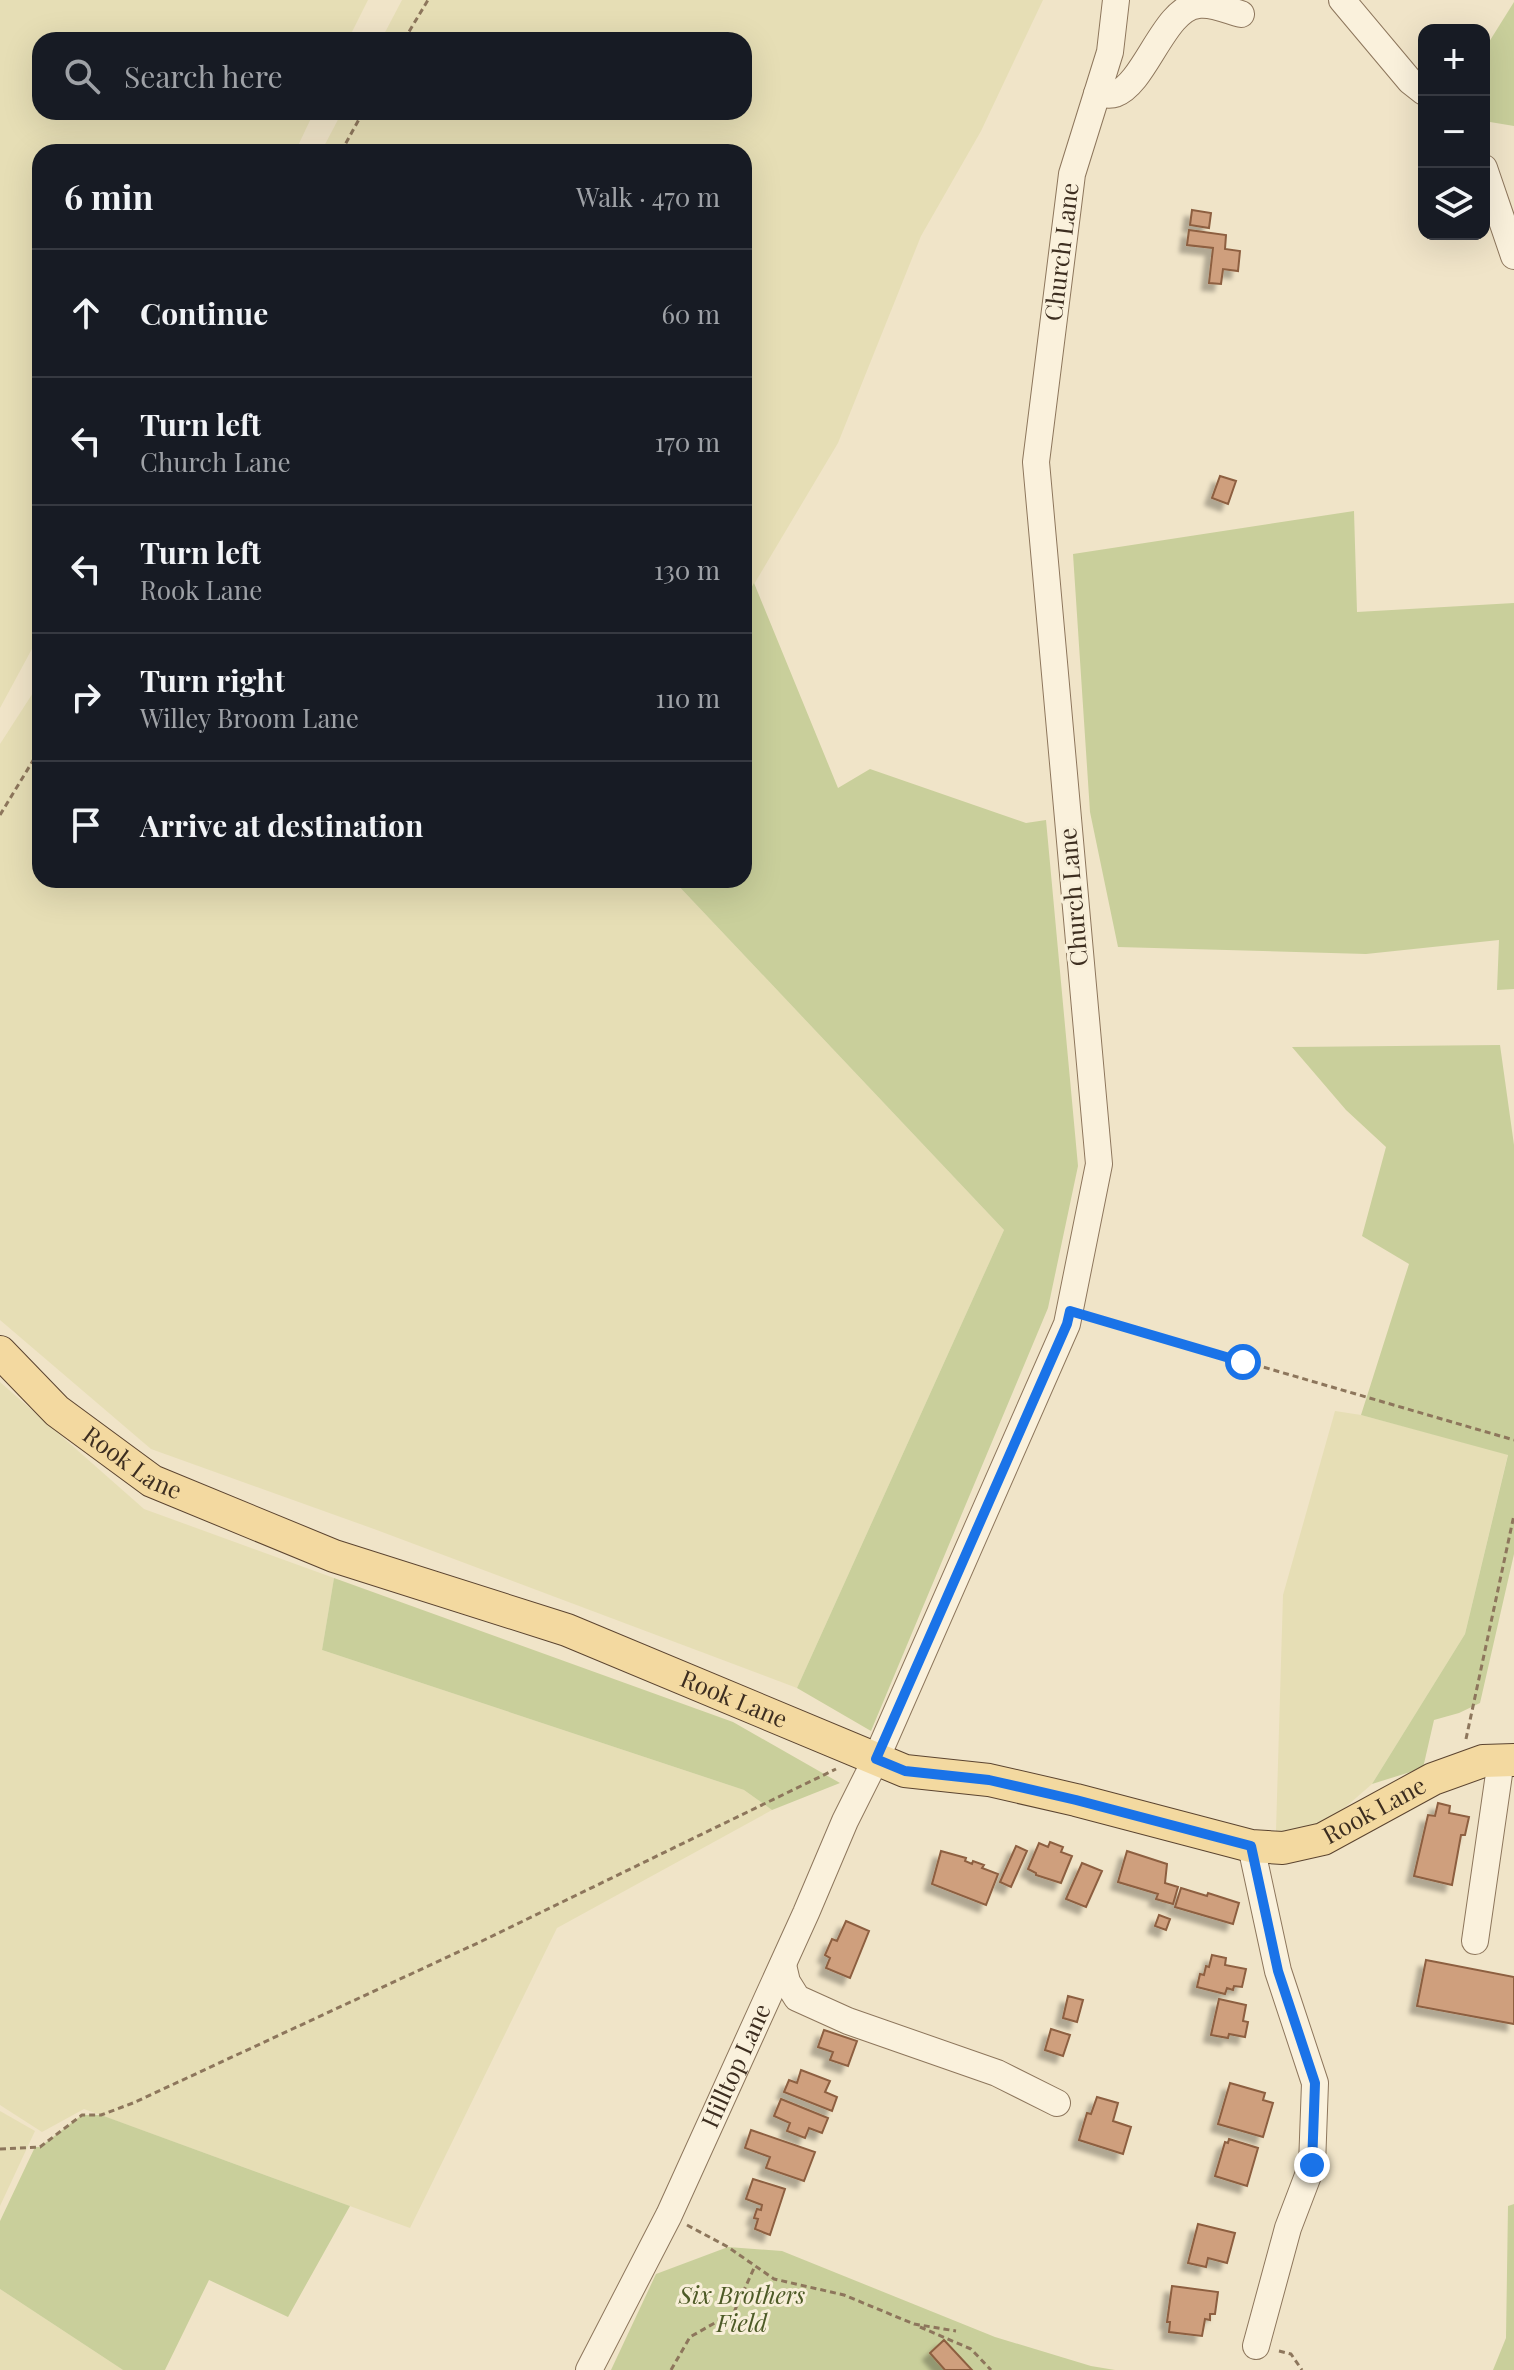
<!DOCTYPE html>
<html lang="en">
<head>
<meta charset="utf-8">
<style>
	:root { --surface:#171b24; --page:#20242c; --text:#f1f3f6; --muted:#9ea1a6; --line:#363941 }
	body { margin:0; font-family:"Playfair Display",serif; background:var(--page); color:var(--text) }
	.controls { position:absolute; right:24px; top:24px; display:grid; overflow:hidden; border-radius:16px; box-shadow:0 8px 32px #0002 }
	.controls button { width:72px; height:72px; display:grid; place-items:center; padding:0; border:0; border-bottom:2px solid var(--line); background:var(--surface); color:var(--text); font:40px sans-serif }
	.stop { position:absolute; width:24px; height:24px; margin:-18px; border:6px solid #1a73e8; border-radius:50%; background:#fff }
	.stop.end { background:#1a73e8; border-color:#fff; box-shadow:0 2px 8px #0008 }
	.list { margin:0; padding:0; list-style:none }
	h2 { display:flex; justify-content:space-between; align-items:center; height:104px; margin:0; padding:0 32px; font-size:34px }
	h2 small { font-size:26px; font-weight:400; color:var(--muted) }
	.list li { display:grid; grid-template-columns:52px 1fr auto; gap:24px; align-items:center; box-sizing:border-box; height:128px; padding:0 32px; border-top:2px solid var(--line) }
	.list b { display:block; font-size:30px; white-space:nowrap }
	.list p { margin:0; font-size:26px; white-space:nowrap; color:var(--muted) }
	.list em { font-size:26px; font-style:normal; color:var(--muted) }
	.icon { flex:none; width:44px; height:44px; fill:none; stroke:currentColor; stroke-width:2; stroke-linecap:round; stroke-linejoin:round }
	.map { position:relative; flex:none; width:1514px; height:2370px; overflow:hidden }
	.search { position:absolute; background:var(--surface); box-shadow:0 8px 32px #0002; left:32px; top:32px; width:720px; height:88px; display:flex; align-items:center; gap:20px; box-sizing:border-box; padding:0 28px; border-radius:24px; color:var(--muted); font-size:30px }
	.panel { position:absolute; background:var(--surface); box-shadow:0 8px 32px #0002; left:32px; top:144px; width:720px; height:744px; border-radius:24px }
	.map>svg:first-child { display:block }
</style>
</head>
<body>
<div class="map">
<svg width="1514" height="2370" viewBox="0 0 1514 2370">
	<defs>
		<filter id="shadow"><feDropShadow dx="-7" dy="7" stdDeviation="2" flood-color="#0004"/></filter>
	</defs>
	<rect width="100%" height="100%" fill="#f0e4c8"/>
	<!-- farmland -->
	<path fill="#e6deb5" d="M0 0H368L348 40H40V112H314L295 152H40V634L0 708Z
		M402 0H1043L981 131 921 236 838 443 744 601V152H321L342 112H744V40H381Z
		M40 682V880H673L1004 1230 797 1688 374 1529 151 1449 0 1320V744Z
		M0 1382 144 1509 334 1578 322 1650 744 1790 772 1810 557 1928 410 2228 84 2109 42 2132 0 2105Z
		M1335 1411 1361 1415 1508 1454 1465 1634 1372 1784 1318 1831H1276L1283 1595Z
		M0 2111 35 2131 0 2206Z
		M0 2289 123 2370H0Z"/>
	<!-- green -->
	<path fill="#c9cf9b" d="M1514 2V126L1484 121V50Z
		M1354 511 1357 612 1514 603V989L1497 990 1499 940 1366 954 1118 947 1090 812 1073 554Z
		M754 583 838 788 870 769 1026 823 1046 820 1078 1166 1048 1308 871 1731 797 1688 1004 1230 673 880H744V601Z
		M1500 1045 1514 1145V1554L1480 1703 1459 1713 1434 1720 1423 1768 1372 1784 1465 1634 1508 1455 1361 1415 1409 1264 1362 1236 1386 1147 1346 1110 1292 1047Z
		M334 1578 733 1722 840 1783 772 1810 744 1790 322 1650Z
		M82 2115H101L350 2206 288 2317 209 2280 165 2370H123L0 2289V2221L35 2147H40Z
		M1514 2204V2370H1493L1506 2338 1508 2206Z
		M728 2247 782 2251 995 2337 1091 2366 1115 2370H611L656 2274Z"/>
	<!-- building -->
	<path fill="#cf9f7d" stroke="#8d5f41" stroke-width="2" filter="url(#shadow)" d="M1192 210 1211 213 1209 228 1190 225Z
		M1189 230 1226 235 1225 249 1240 251 1238 271 1223 269 1221 284 1209 283 1213 248 1187 245Z
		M1220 476 1236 481 1228 504 1212 498Z
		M1438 1803 1450 1806 1449 1813 1469 1817 1465 1835H1461L1452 1885 1414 1876 1428 1815 1435 1816Z
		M1050 1842 1063 1847 1061 1852 1072 1856 1061 1883 1036 1875V1873L1028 1869 1039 1843 1048 1847Z
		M1016 1846 1027 1851 1011 1887 1000 1882Z
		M941 1851 966 1858 965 1861 972 1864 973 1861 984 1865 982 1868 998 1874 986 1905 932 1884Z
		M1127 1851 1167 1864 1165 1883 1178 1887 1173 1904 1156 1899 1158 1894 1118 1882Z
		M1082 1863 1102 1871 1086 1907 1066 1899Z
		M1181 1888 1207 1896 1208 1893 1239 1903 1233 1924 1175 1907Z
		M1159 1915 1170 1919 1166 1930 1155 1926Z
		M846 1921 869 1931 850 1978 826 1968 830 1958 825 1955 832 1939 837 1941Z
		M1212 1955 1226 1958 1225 1965 1246 1969 1242 1987 1234 1986 1233 1990 1227 1988 1225 1994 1197 1987 1200 1974 1204 1975 1206 1966 1209 1967Z
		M1426 1960 1514 1977V2024L1417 2006Z
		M1068 1996 1083 2000 1077 2022 1063 2018Z
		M1219 1999 1246 2005 1243 2021 1248 2022 1245 2037 1229 2034 1228 2038 1211 2035Z
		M1051 2029 1070 2035 1063 2056 1045 2050Z
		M824 2030 857 2041 848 2066 830 2060 833 2052 818 2047Z
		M801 2070 830 2081 825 2092 837 2097 832 2111 784 2092 789 2080 797 2083Z
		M1230 2083 1265 2093 1263 2100 1273 2103 1263 2137 1218 2124Z
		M1097 2097 1118 2103 1113 2121 1131 2127 1123 2154 1079 2140 1087 2113 1091 2114Z
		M781 2099 828 2118 822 2133 809 2128 805 2138 787 2131 790 2123 774 2116Z
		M751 2130 815 2152 804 2181 766 2168 770 2157 745 2148Z
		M1229 2139 1258 2148 1247 2186 1215 2176 1225 2142 1228 2143Z
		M753 2179 785 2189 770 2235 755 2229 758 2219 754 2218 757 2209 761 2210 762 2205 746 2199Z
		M1198 2224 1235 2233 1227 2263 1208 2258 1206 2267 1188 2263Z
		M1172 2286 1218 2292 1215 2314H1210V2320L1205 2319 1202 2336 1169 2332 1170 2322H1167Z
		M944 2340 972 2370H945L930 2353Z"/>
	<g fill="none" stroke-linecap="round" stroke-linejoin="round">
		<defs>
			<g id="minor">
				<path d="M1342 0 1410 81 1424 92"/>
				<path d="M1097 94C1103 94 1110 96 1115 94 1146 83 1164 7 1199 5 1212 3 1229 11 1241 14"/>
				<path d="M1484 168 1514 256"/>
				<path d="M1251 1846 1278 1971 1315 2083 1312 2165 1288 2228 1256 2346"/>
				<path d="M1475 1941 1501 1760"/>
				<path d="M783 1965 787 1982 797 1998 848 2021 997 2073 1057 2103"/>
				<path id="s1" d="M589 2370 669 2215 806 1913 845 1821 876 1759 1067 1324 1099 1164 1036 462 1072 174 1110 52 1116 0"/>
			</g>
			<g id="major">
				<path id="s2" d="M0 1352 57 1411 152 1481 334 1556 567 1630 905 1771 989 1780 1076 1800 1251 1846 1283 1848 1323 1839 1433 1779 1483 1761 1514 1760"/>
			</g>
		</defs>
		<!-- minor casing -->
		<use href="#minor" stroke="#8d765c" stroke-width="28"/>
		<!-- major casing -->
		<use href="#major" stroke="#5b4430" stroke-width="34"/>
		<!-- path -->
		<path stroke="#8d765c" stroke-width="3" stroke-dasharray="6 4" stroke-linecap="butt" d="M404 40 428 0
			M341 152 363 112
			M0 815 40 749
			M1091 1317 1514 1440
			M1466 1739 1514 1515
			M0 2149 40 2147 82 2115H101L133 2103 482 1941 836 1769
			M687 2225 728 2247 774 2279 844 2295 914 2324 956 2331
			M920 2327 971 2349 991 2370
			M1279 2351 1291 2354 1302 2370
			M671 2370 690 2337 734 2312 755 2266"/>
		<!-- minor -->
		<use href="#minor" stroke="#faf1dc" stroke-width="26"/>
		<!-- major -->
		<use href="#major" stroke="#f3d9a0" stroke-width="32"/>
	</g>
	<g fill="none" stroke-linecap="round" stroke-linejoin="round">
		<!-- route -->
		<path stroke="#1a73e8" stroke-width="10" d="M1243 1362 1070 1311 1067 1324 876 1759 905 1771 989 1780 1076 1800 1251 1846 1278 1971 1315 2083 1312 2165"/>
	</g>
	<g text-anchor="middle" stroke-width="6" stroke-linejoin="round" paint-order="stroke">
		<!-- street labels -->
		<g font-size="24" fill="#3d2e20" stroke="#f7eed8">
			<text dy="8" stroke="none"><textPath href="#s1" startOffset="2230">Church Lane</textPath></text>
			<text transform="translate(1074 897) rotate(-95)" y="8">Church Lane</text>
			<text dy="8" stroke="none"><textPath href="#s2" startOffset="174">Rook Lane</textPath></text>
			<text dy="8" stroke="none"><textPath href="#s2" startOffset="822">Rook Lane</textPath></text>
			<text dy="8" stroke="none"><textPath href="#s2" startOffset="1494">Rook Lane</textPath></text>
			<text dy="8" stroke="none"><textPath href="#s1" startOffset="338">Hilltop Lane</textPath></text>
		</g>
		<!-- park labels -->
		<g font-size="24" font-style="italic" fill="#4d5a26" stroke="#f7eed8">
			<text x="742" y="2304">Six Brothers<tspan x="742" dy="28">Field</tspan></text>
		</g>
	</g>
</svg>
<div class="controls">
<button>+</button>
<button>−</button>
<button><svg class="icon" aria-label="layers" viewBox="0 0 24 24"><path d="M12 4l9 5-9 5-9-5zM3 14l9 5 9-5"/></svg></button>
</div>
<div class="stop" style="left:1243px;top:1362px"></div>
<div class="stop end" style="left:1312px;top:2165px"></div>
<div class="search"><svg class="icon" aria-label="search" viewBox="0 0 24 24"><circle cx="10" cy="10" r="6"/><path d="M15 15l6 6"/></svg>Search here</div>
<section class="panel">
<h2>6 min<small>Walk · 470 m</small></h2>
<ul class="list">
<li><svg class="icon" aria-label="ahead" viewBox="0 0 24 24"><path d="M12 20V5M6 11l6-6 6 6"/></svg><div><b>Continue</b></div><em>60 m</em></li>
<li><svg class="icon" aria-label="left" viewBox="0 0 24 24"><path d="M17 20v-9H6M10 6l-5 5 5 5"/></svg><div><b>Turn left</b><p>Church Lane</p></div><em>170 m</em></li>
<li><svg class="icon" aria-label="left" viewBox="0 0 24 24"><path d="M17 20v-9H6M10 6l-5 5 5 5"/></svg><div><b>Turn left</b><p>Rook Lane</p></div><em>130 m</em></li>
<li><svg class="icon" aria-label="right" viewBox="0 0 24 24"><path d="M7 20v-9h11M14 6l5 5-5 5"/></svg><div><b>Turn right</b><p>Willey Broom Lane</p></div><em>110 m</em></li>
<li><svg class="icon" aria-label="arrive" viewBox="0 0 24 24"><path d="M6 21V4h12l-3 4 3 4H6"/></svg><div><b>Arrive at destination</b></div></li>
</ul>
</section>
</div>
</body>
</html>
